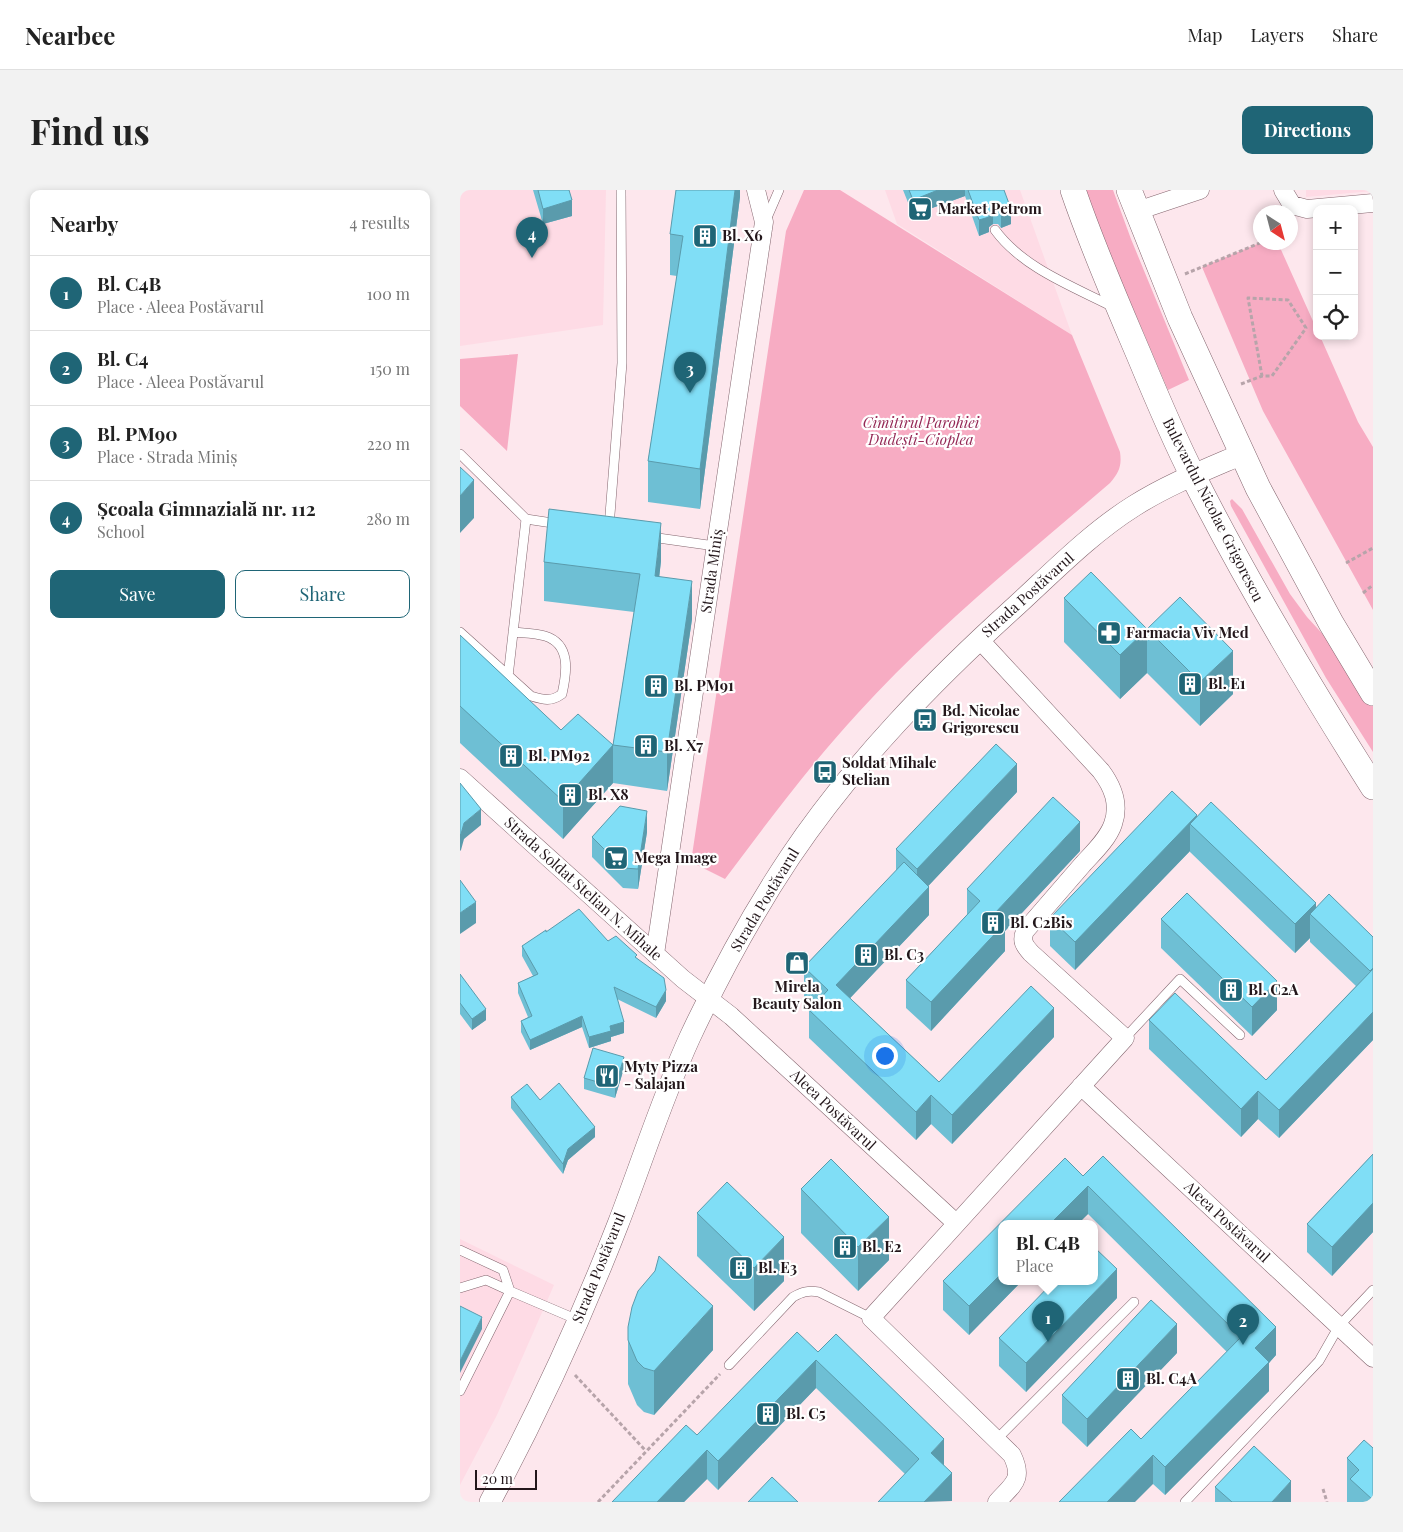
<!DOCTYPE html>
<html lang="en">
<head>
<meta charset="utf-8">
<style>
	:root { --surface:#fff; --page:#f2f2f2; --text:#222; --muted:#767676; --line:#e0e0e0; --accent:#1f6576 }
	body { margin:0; font-family:"Playfair Display",serif; background:var(--page); color:var(--text) }
	.controls { position:absolute; right:15px; top:15px; display:grid; overflow:hidden; border-radius:10px; box-shadow:0 2px 8px #0003 }
	.controls button { width:45px; height:45px; display:grid; place-items:center; padding:0; border:0; border-bottom:1px solid var(--line); background:var(--surface); color:var(--text); font:25px sans-serif }
	.compass { position:absolute; left:793px; top:15px; width:45px; height:45px; border-radius:50%; background:var(--surface); box-shadow:0 2px 8px #0003; rotate:144deg }
	.scale { position:absolute; left:15px; bottom:12px; width:62px; box-sizing:border-box; padding-left:5px; border:2px solid #23171b; border-top:0; font-size:14px; line-height:18px; white-space:nowrap; color:#23171b; -webkit-text-stroke:4px #fff; paint-order:stroke }
	.you { position:absolute; left:424px; top:865px; width:18px; height:18px; margin:-12px; border:4px solid #fff; border-radius:50%; background:#1a73e8; box-shadow:0 0 0 8px #1a73e833 }
	.badge { display:grid; place-items:center; width:32px; height:32px; border-radius:50%; background:var(--accent); color:#fff; font-size:16px; font-weight:700 }
	.pin { position:absolute; translate:-50% -41px; filter:drop-shadow(0 1px 2px #0008) }
	.pin::after { content:''; position:absolute; top:26px; width:18px; height:15px; background:inherit; clip-path:polygon(0 0,100% 0,50% 100%) }
	.popup { position:absolute; left:538px; top:1030px; width:100px; height:65px; box-sizing:border-box; display:grid; place-content:center; border-radius:10px; background:var(--surface); filter:drop-shadow(0 1px 4px #0005); font-size:16px; white-space:nowrap; color:var(--muted) }
	.popup b { font-size:19px; color:var(--text) }
	.popup::after { content:''; position:absolute; left:50%; top:100%; margin-left:-10px; border:10px solid transparent; border-top-color:var(--surface) }
	.list { margin:0; padding:0; list-style:none }
	h2 { display:flex; justify-content:space-between; align-items:center; height:65px; margin:0; padding:0 20px; font-size:21px }
	h2 small { font-size:16px; font-weight:400; color:var(--muted) }
	.list li { display:grid; grid-template-columns:32px 1fr auto; gap:15px; align-items:center; box-sizing:border-box; height:75px; padding:0 20px; border-top:1px solid var(--line) }
	.list b { display:block; font-size:19px; white-space:nowrap }
	.list p { margin:0; font-size:16px; white-space:nowrap; color:var(--muted) }
	.list em { font-size:16px; font-style:normal; color:var(--muted) }
	.actions { display:flex; gap:10px; padding:15px 20px }
	.actions a { flex:1; padding:11px 0; border:1px solid var(--accent); border-radius:10px; text-align:center; font-size:18px; color:var(--accent) }
	.actions .main { background:var(--accent); color:#fff }
	.icon { flex:none; width:28px; height:28px; fill:none; stroke:currentColor; stroke-width:2; stroke-linecap:round; stroke-linejoin:round }
	.map { position:relative; flex:none; width:913px; height:1312px; overflow:hidden; border-radius:10px }
	header { display:flex; align-items:center; gap:30px; box-sizing:border-box; height:70px; padding:0 25px; background:var(--surface); border-bottom:1px solid var(--line) }
	header strong { font-size:24px }
	nav { display:flex; gap:28px; margin-inline-start:auto; font-size:18px }
	.intro { display:flex; align-items:center; justify-content:space-between; box-sizing:border-box; height:120px; padding:0 30px }
	h1 { margin:0; font-size:35px }
	.button { padding:12px 22px; border-radius:10px; background:var(--accent); color:#fff; font-size:18px; font-weight:700 }
	main { display:flex; gap:30px; padding:0 30px }
	aside { flex:1; background:var(--surface); border-radius:10px; box-shadow:0 2px 8px #0003 }
	.map>svg:first-child { display:block }
</style>
</head>
<body>
<header>
<strong>Nearbee</strong>
<nav><a>Map</a><a>Layers</a><a>Share</a></nav>
</header>
<div class="intro"><h1>Find us</h1><a class="button">Directions</a></div>
<main>
<aside>
<h2>Nearby<small>4 results</small></h2>
<ul class="list">
<li><span class="badge">1</span><div><b>Bl. C4B</b><p>Place · Aleea Postăvarul</p></div><em>100 m</em></li>
<li><span class="badge">2</span><div><b>Bl. C4</b><p>Place · Aleea Postăvarul</p></div><em>150 m</em></li>
<li><span class="badge">3</span><div><b>Bl. PM90</b><p>Place · Strada Miniș</p></div><em>220 m</em></li>
<li><span class="badge">4</span><div><b>Școala Gimnazială nr. 112</b><p>School</p></div><em>280 m</em></li>
</ul>
<div class="actions"><a class="main">Save</a><a>Share</a></div>
</aside>
<div class="map">
<svg width="913" height="1312" viewBox="0 0 913 1312">
	<rect width="100%" height="100%" fill="#fde7ed"/>
	<!-- built -->
	<path fill="#fedbe5" d="M0 0H146L143 135 0 156Z
		M425 0H560L612 145 437 34Z
		M846 0H913V1L846 7Z
		M0 1049 94 1095 37 1225 0 1295Z"/>
	<!-- green -->
	<path fill="#f7acc3" d="M344 0H380L612 145 660 262C662 276 659 282 650 293 564 367 474 439 398 523 350 575 307 633 265 689L231 672 326 41Z
		M625 0H653L671 49 729 190 708 200 648 60Z
		M802 52 818 53 857 140V146H860L898 232 913 257V420L803 221 742 77Z
		M58 164 47 261 0 216V169Z
		M772 309 782 319 830 404 847 427 870 452 913 515V562L866 488 771 316 770 311Z"/>
	<g fill="none" stroke-linecap="round" stroke-linejoin="round">
		<defs>
			<path id="service" d="M306 30 319 0
				M535 40C563 78 612 96 653 117
				M0 264 66 329 99 334
				M149 337 162 173 161 0
				M191 347 255 356
				M0 442 71 506C84 510 91 512 102 504 107 482 111 454 85 446 76 443 63 443 53 442
				M48 487 66 329
				M665 848 720 789 780 845
				M0 1060 43 1080 50 1101
				M0 1098 26 1090 50 1101
				M269 1175 333 1107C342 1102 348 1100 359 1102L411 1128
				M0 1201 50 1101 118 1130
				M537 1249 674 1112
				M725 1312 859 1171 879 1136 913 1100"/>
			<path id="minor" d="M823 0 832 15 847 19 913 13
				M677 21 740 0
				M519 449 641 581C653 597 660 614 653 634 648 649 633 663 623 674 604 696 584 719 565 741 561 751 564 755 571 763L665 848 411 1128 552 1265C564 1290 553 1294 537 1312
				M0 588 223 789 271 826 496 1033
				M195 764 304 32 296 0
				M621 896 913 1168"/>
			<path id="tertiary" d="M30 1312C78 1222 121 1129 158 1034 182 972 202 908 230 847 259 785 292 724 330 667 394 572 473 491 557 415 594 381 631 343 674 316 707 295 745 280 782 264"/>
			<path id="secondary" d="M613 0C632 56 656 111 679 165 696 206 713 247 733 286 787 393 849 496 913 597
				M669 0 720 128 798 298 871 433 913 503"/>
		</defs>
		<!-- service casing -->
		<use href="#service" stroke="#84666f" stroke-width="10"/>
		<!-- minor casing -->
		<use href="#minor" stroke="#84666f" stroke-width="19"/>
		<!-- tertiary casing -->
		<use href="#tertiary" stroke="#84666f" stroke-width="22"/>
		<!-- secondary casing -->
		<use href="#secondary" stroke="#84666f" stroke-width="26"/>
		<!-- path -->
		<path stroke="#b7a4aa" stroke-width="3" stroke-dasharray="4 2.5" stroke-linecap="butt" d="M725 84 802 52
			M781 194 802 186H812L846 138 828 110 788 108 802 186
			M886 373 913 358
			M903 403 913 395
			M115 1185 186 1261
			M863 1299 867 1312
			M138 1312 260 1184"/>
		<!-- service -->
		<use href="#service" stroke="#fff" stroke-width="9"/>
		<!-- minor -->
		<use href="#minor" stroke="#fff" stroke-width="18"/>
		<!-- tertiary -->
		<use href="#tertiary" stroke="#fff" stroke-width="21"/>
		<!-- secondary -->
		<use href="#secondary" stroke="#fff" stroke-width="25"/>
	</g>
	<!-- wall -->
	<path fill="#6ebfd4" d="M73 0H109L112 26 83 34Z
		M280 0V7L240 319 188 312V271L217 86 210 85V44Z
		M443 0H544L551 34 541 38 538 34H533L529 37V42L519 46 505 6 453 25Z
		M201 371 199 387 232 429 207 601 153 593 103 649 0 553V445L101 540 153 555 174 422 84 411V372Z
		M604 408 687 439 773 504 740 536 687 483 660 509 604 452Z
		M557 602 468 696 469 725 390 808 479 892 594 847 492 954 471 934 456 950 349 848V820L353 815 344 806V777L436 681V659Z
		M737 626 856 717 913 747V850L819 948 798 929 781 947 689 859V830L806 890 896 796 850 752V748L835 763 730 662V661L615 780 590 756V728Z
		M187 642 178 699 163 698 132 667V647Z
		M620 661 545 741V761L471 841 446 818V790L507 725V699Z
		M701 729 817 820 792 846 701 758Z
		M86 742 148 751 177 768 206 811 196 828 157 809 164 843 151 847V851L129 858 122 837 70 860 61 842V831L68 827 58 803V793L73 786 62 766V756Z
		M0 784 26 830 12 840 0 824Z
		M164 878 155 908 124 899V888Z
		M51 907 80 910 135 947 108 970 103 984 51 918Z
		M913 964V1042L872 1086 847 1062V1034Z
		M623 986 816 1165 809 1173V1201L705 1305 693 1294 681 1249 767 1162 628 1024 542 1091H562L509 1145 483 1120V1091Z
		M341 999 429 1070 398 1101 341 1043Z
		M237 1023 324 1091 294 1121 237 1066Z
		M657 1108 566 1202 539 1176V1148Z
		M168 1137 253 1160 194 1225 184 1222 177 1215 168 1194Z
		M358 1162 484 1276 492 1311 445 1284 356 1198 258 1300 247 1289 224 1312H152L237 1245Z
		M717 1163 627 1257 602 1233V1205Z
		M913 1258V1312H887V1268Z
		M755 1297 831 1312H755Z"/>
	<!-- shaded-wall -->
	<path fill="#5a9bac" d="M275 0H280V7L240 319V279Z
		M478 0H505V6L453 25V10Z
		M112 10V26L83 34V19Z
		M533 18V34L529 37V42L519 46V30Z
		M551 19V34L541 38V22Z
		M14 290V328L0 343V306Z
		M201 333V371L195 425V386Z
		M232 391V429L207 601V562Z
		M687 439V483L660 509V465Z
		M773 461V504L740 536V492Z
		M153 555V593L103 649V611Z
		M557 574V602L457 708V679Z
		M21 619V635L4 649 1 660 0 661V645L4 633Z
		M187 621V642L178 699V679Z
		M737 625V640L730 634V661L615 780V752Z
		M620 632V661L545 741V761L471 841V812L535 723Z
		M469 697V725L376 823V795Z
		M16 712V733L0 744V723Z
		M856 713V730L850 724V748L835 763V734Z
		M817 791V820L792 846V817Z
		M206 800V811L196 828V817Z
		M594 818V847L492 954V925Z
		M26 819V830L12 840V829Z
		M913 822V850L819 948V920Z
		M122 826V837L70 860V850Z
		M164 832V843L151 847V851L129 858V847L150 836Z
		M164 867V878L155 908V897Z
		M798 901V929L781 947V919Z
		M471 905V934L456 950V922Z
		M135 937V947L108 970 103 984V974L108 959Z
		M628 996V1024L619 1033H591Z
		M913 1013V1042L872 1086V1057Z
		M429 1027V1070L398 1101V1057Z
		M324 1047V1091L294 1121V1078Z
		M657 1079V1108L566 1202V1173Z
		M542 1083V1091H562L509 1145V1116Z
		M253 1116V1160L194 1225V1181Z
		M22 1127V1139L0 1183V1171Z
		M717 1134V1163L627 1257V1229Z
		M816 1137V1165L809 1173V1201L705 1305V1277L795 1158Z
		M356 1170V1198L258 1300V1271Z
		M484 1249V1278L471 1263Z
		M247 1260V1289L224 1312H197Z
		M693 1265V1294L675 1312H647Z
		M492 1283V1311L464 1312Z
		M831 1291V1312H812Z"/>
	<!-- building -->
	<path fill="#80def6" stroke="#5a9bac" d="M78 0H109L112 10 83 19Z
		M216 0H275L240 279 188 271 223 46 210 44Z
		M449 0H478L453 10Z
		M508 0H544L551 19 541 22 538 19 533 18 529 22V27L519 30Z
		M0 277 14 290 0 306Z
		M89 319 201 333 195 386 232 391 207 562 153 555 180 384 84 372Z
		M631 382 687 439 660 465 604 408Z
		M720 407 773 461 740 492 687 439Z
		M0 445 101 540 118 524 153 555 103 611 0 516Z
		M536 554 557 574 457 679 436 659Z
		M0 593 21 619 4 633 1 644 0 645Z
		M712 601 737 625 615 752 590 728Z
		M593 607 620 632 535 723 545 733 471 812 446 790 520 711 507 699Z
		M751 612 856 713 835 734 730 634Z
		M160 616 187 621 178 679 163 678 132 647Z
		M444 672 469 697 376 795 479 892 571 796 594 818 492 925 471 905 456 922 349 820 368 800 344 777Z
		M0 690 16 712 0 723Z
		M727 703 817 791 792 817 701 729Z
		M869 704 913 747V778L910 781 850 724Z
		M119 719 148 751 156 746 177 765 175 767 204 788 206 800 196 817 154 797 164 832 150 836 151 841 129 847 122 826 70 850 61 831 72 826 58 793 78 784 62 756 86 740V742Z
		M913 779V822L819 920 798 901 781 919 689 830 715 803 806 890Z
		M0 784 26 819 12 829 0 813Z
		M133 858 164 867 155 897 124 888Z
		M99 893 135 937 108 959 103 974 51 907 67 894 80 910Z
		M913 964V1013L872 1057 847 1034Z
		M643 966 816 1137 795 1158 809 1172 705 1277 693 1265 647 1312H599L671 1239 681 1249 781 1147 628 996 591 1033H542V1083L509 1116 483 1091 605 968 623 986Z
		M371 969 429 1027 398 1057 341 999Z
		M267 992 324 1047 294 1078 237 1023Z
		M634 1057 657 1079 566 1173 539 1148 594 1091H634Z
		M199 1066 253 1116 194 1181 184 1178 177 1171 168 1150V1137L172 1117 178 1101 195 1081Z
		M691 1110 717 1134 627 1229 602 1205Z
		M0 1116 22 1127 0 1171Z
		M337 1142 358 1162 376 1144 484 1249 471 1263 492 1283 464 1312H418L459 1269 356 1170 258 1271 247 1260 197 1312H152L226 1235 237 1245Z
		M904 1250 913 1258V1310L890 1289 899 1280 887 1268Z
		M794 1256 831 1291 812 1312H772L755 1297Z
		M312 1287 338 1312H288Z"/>
	<!-- icons -->
	<defs>
		<symbol id="supermarket-square" viewBox="-11 -11 22 22"><rect x="-9" y="-9" width="18" height="18" rx="4" fill="#1f6576" stroke="#fff"/><path d="M-6-5.5h2.5l.6 2H6L4.5 2H-2.5L-4.4-4H-6ZM-1.5 3.2a1.3 1.3 0 1 0 .1 0ZM3 3.2a1.3 1.3 0 1 0 .1 0Z" fill="#fff"/></symbol>
		<symbol id="building-square" viewBox="-11 -11 22 22"><rect x="-9" y="-9" width="18" height="18" rx="4" fill="#1f6576" stroke="#fff"/><path d="M-4-6H4V6H1V3H-1V6H-4ZM-2.5-4.3h1.7v1.8h-1.7ZM.8-4.3h1.7v1.8H.8ZM-2.5-1h1.7V.8h-1.7ZM.8-1h1.7V.8H.8Z" fill="#fff"/></symbol>
		<symbol id="pharmacy-square" viewBox="-11 -11 22 22"><rect x="-9" y="-9" width="18" height="18" rx="4" fill="#1f6576" stroke="#fff"/><path d="M-2-6h4v4h4v4h-4v4h-4v-4h-4v-4h4Z" fill="#fff"/></symbol>
		<symbol id="bus-square" viewBox="-11 -11 22 22"><rect x="-9" y="-9" width="18" height="18" rx="4" fill="#1f6576" stroke="#fff"/><path d="M-5-6H5V4H4V6H2V4H-2V6H-4V4H-5ZM-3.5-4V0h7V-4ZM-3.5 1.2v1.5H-2V1.2ZM2 1.2v1.5H3.5V1.2Z" fill="#fff"/></symbol>
		<symbol id="shop-square" viewBox="-11 -11 22 22"><rect x="-9" y="-9" width="18" height="18" rx="4" fill="#1f6576" stroke="#fff"/><path d="M-5-2.5h2.3a2.7 3.5 0 0 1 5.4 0H5L5.5 6h-11ZM-1.5-2.5h3a1.5 2.3 0 0 0-3 0Z" fill="#fff"/></symbol>
		<symbol id="restaurant-square" viewBox="-11 -11 22 22"><rect x="-9" y="-9" width="18" height="18" rx="4" fill="#1f6576" stroke="#fff"/><path d="M-5-6h1v4h1v-4h1v4h1v-4h1v5L-1.5 .5V6h-2V.5L-5-1ZM5-6V6H3V1.5H1.5Q1.5-4 5-6Z" fill="#fff"/></symbol>
	</defs>
	<g fill-rule="evenodd">
		<use href="#supermarket-square" x="446" y="5" width="28" height="28"/>
		<use href="#building-square" x="231" y="32" width="28" height="28"/>
		<use href="#pharmacy-square" x="635" y="429" width="28" height="28"/>
		<use href="#building-square" x="716" y="480" width="28" height="28"/>
		<use href="#building-square" x="182" y="482" width="28" height="28"/>
		<use href="#bus-square" x="451" y="516" width="28" height="28"/>
		<use href="#building-square" x="172" y="542" width="28" height="28"/>
		<use href="#building-square" x="37" y="552" width="28" height="28"/>
		<use href="#bus-square" x="351" y="568" width="28" height="28"/>
		<use href="#building-square" x="96" y="591" width="28" height="28"/>
		<use href="#supermarket-square" x="142" y="654" width="28" height="28"/>
		<use href="#building-square" x="519" y="719" width="28" height="28"/>
		<use href="#building-square" x="392" y="751" width="28" height="28"/>
		<use href="#shop-square" x="323" y="759" width="28" height="28"/>
		<use href="#building-square" x="757" y="786" width="28" height="28"/>
		<use href="#restaurant-square" x="133" y="872" width="28" height="28"/>
		<use href="#building-square" x="371" y="1043" width="28" height="28"/>
		<use href="#building-square" x="267" y="1064" width="28" height="28"/>
		<use href="#building-square" x="654" y="1175" width="28" height="28"/>
		<use href="#building-square" x="294" y="1210" width="28" height="28"/>
	</g>
	<g text-anchor="middle" stroke-width="4.5" stroke-linejoin="round" paint-order="stroke">
		<!-- poi labels -->
		<g font-size="15" font-weight="bold" fill="#23171b" stroke="#fff" text-anchor="start">
			<text x="478" y="24">Market Petrom</text>
			<text x="262" y="51">Bl. X6</text>
			<text x="666" y="448">Farmacia Viv Med</text>
			<text x="748" y="499">Bl. E1</text>
			<text x="214" y="501">Bl. PM91</text>
			<text x="482" y="526">Bd. Nicolae<tspan x="482" dy="17">Grigorescu</tspan></text>
			<text x="204" y="561">Bl. X7</text>
			<text x="68" y="571">Bl. PM92</text>
			<text x="382" y="578">Soldat Mihale<tspan x="382" dy="17">Stelian</tspan></text>
			<text x="128" y="610">Bl. X8</text>
			<text x="174" y="673">Mega Image</text>
			<text x="550" y="738">Bl. C2Bis</text>
			<text x="424" y="770">Bl. C3</text>
			<text x="337" y="802" text-anchor="middle">Mirela<tspan x="337" dy="17">Beauty Salon</tspan></text>
			<text x="788" y="805">Bl. C2A</text>
			<text x="164" y="882">Myty Pizza<tspan x="164" dy="17">- Salajan</tspan></text>
			<text x="402" y="1062">Bl. E2</text>
			<text x="298" y="1083">Bl. E3</text>
			<text x="686" y="1194">Bl. C4A</text>
			<text x="326" y="1229">Bl. C5</text>
		</g>
		<!-- park labels -->
		<g font-size="15" font-style="italic" fill="#942855" stroke="#fff">
			<text x="461" y="238">Cimitirul Parohiei<tspan x="461" dy="17">Dudești-Cioplea</tspan></text>
		</g>
		<!-- street labels -->
		<g font-size="15" fill="#23171b" stroke="#fff">
			<text transform="translate(753 320) rotate(63)" y="5">Bulevardul Nicolae Grigorescu</text>
			<text transform="translate(252 381) rotate(-82)" y="5">Strada Miniș</text>
			<text transform="translate(568 405) rotate(-42)" y="5">Strada Postăvarul</text>
			<text transform="translate(123 699) rotate(42)" y="5">Strada Soldat Stelian N. Mihale</text>
			<text transform="translate(305 710) rotate(-59)" y="5">Strada Postăvarul</text>
			<text transform="translate(373 920) rotate(43)" y="5">Aleea Postăvarul</text>
			<text transform="translate(767 1032) rotate(43)" y="5">Aleea Postăvarul</text>
			<text transform="translate(139 1078) rotate(-68)" y="5">Strada Postăvarul</text>
		</g>
	</g>
</svg>
<div class="controls">
<button>+</button>
<button>−</button>
<button><svg class="icon" aria-label="locate" viewBox="0 0 24 24"><circle cx="12" cy="12" r="6"/><path d="M12 2v4M12 18v4M2 12h4M18 12h4"/></svg></button>
</div>
<svg class="compass" viewBox="-18 -18 36 36"><path d="M0-13l5 13h-10z" fill="#e53935"/><path d="M0 13l5-13h-10z" fill="#767676"/></svg>
<div class="scale">20 m</div>
<div class="you"></div>
<div class="pin badge" style="left:588px;top:1152px">1</div>
<div class="popup"><b>Bl. C4B</b>Place</div>
<div class="pin badge" style="left:783px;top:1155px">2</div>
<div class="pin badge" style="left:230px;top:203px">3</div>
<div class="pin badge" style="left:72px;top:68px">4</div>
</div>
</main>
</body>
</html>
